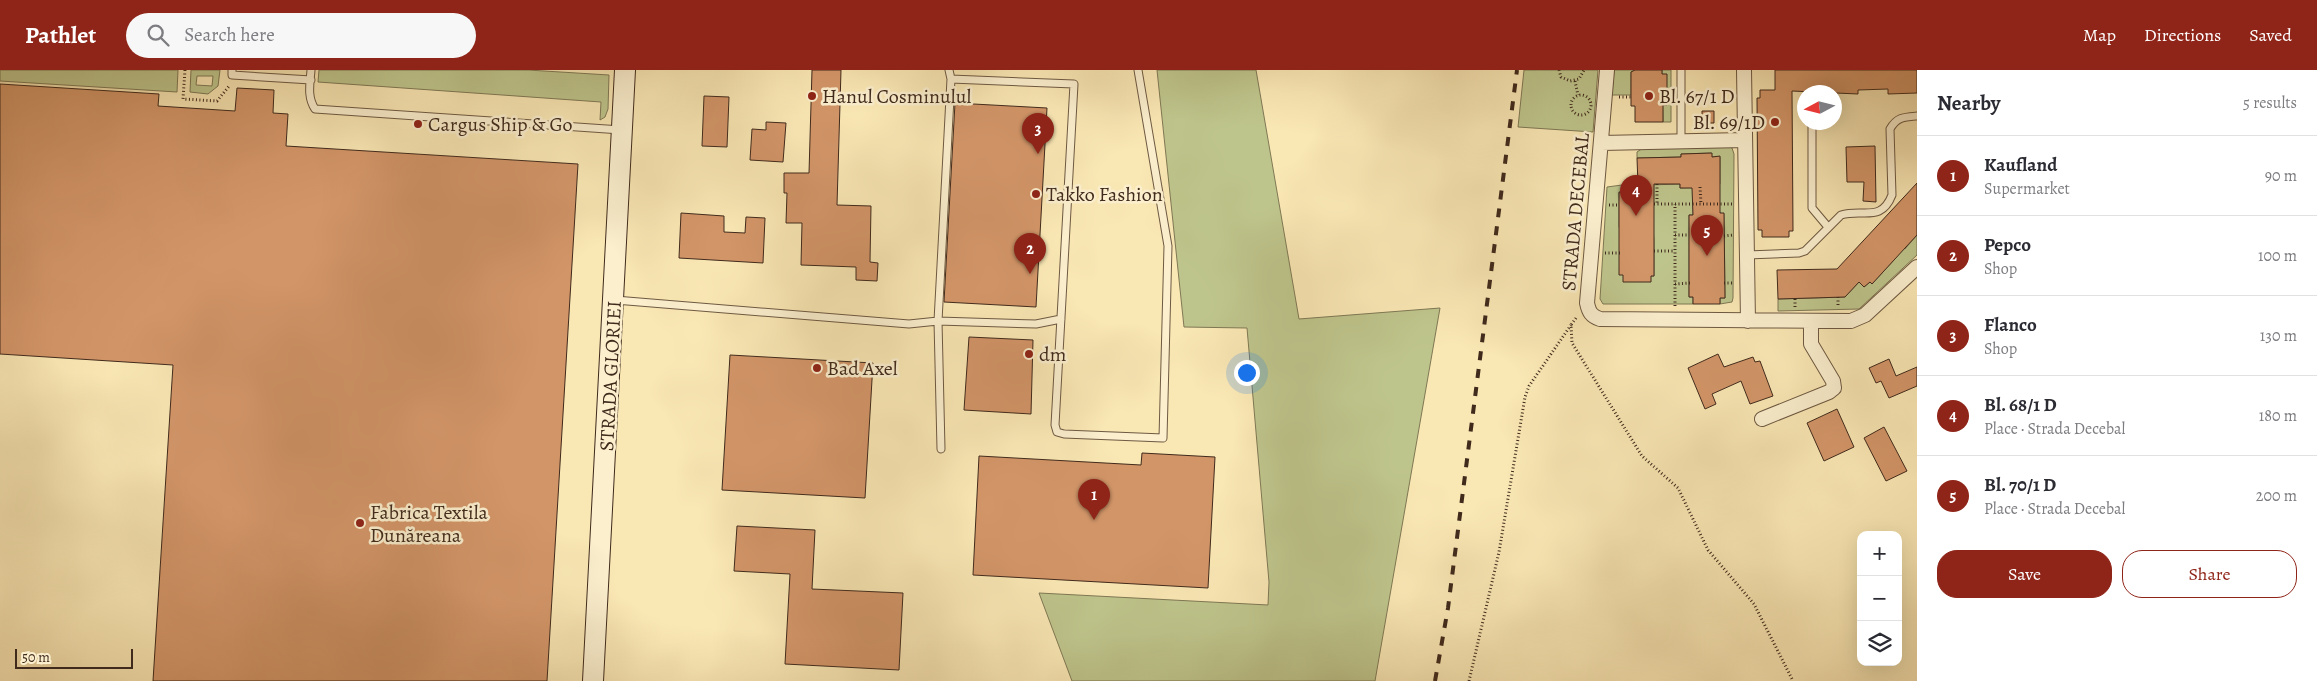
<!DOCTYPE html>
<html lang="en">
<head>
<meta charset="utf-8">
<style>
	:root { --surface:#fff; --page:#f7f7f7; --text:#2b2b33; --muted:#7c7c81; --line:#e1e1e2; --accent:#8f2418 }
	body { margin:0; font-family:Alegreya,serif; background:var(--page); color:var(--text) }
	.controls { position:absolute; right:15px; bottom:15px; display:grid; overflow:hidden; border-radius:10px; box-shadow:0 5px 20px #0002 }
	.controls button { width:45px; height:45px; display:grid; place-items:center; padding:0; border:0; border-bottom:1px solid var(--line); background:var(--surface); color:var(--text); font:25px sans-serif }
	.compass { position:absolute; left:1797px; top:15px; width:45px; height:45px; border-radius:50%; background:var(--surface); box-shadow:0 5px 20px #0002; rotate:263deg }
	.scale { position:absolute; left:15px; bottom:12px; width:118px; box-sizing:border-box; padding-left:5px; border:2px solid #402a1c; border-top:0; font-size:14px; line-height:18px; white-space:nowrap; color:#402a1c; -webkit-text-stroke:4px #fbefce; paint-order:stroke }
	.you { position:absolute; left:1246px; top:302px; width:18px; height:18px; margin:-12px; border:4px solid #fff; border-radius:50%; background:#1a73e8; box-shadow:0 0 0 8px #1a73e833 }
	.badge { display:grid; place-items:center; width:32px; height:32px; border-radius:50%; background:var(--accent); color:#fff; font-size:16px; font-weight:700 }
	.pin { position:absolute; translate:-50% -41px; filter:drop-shadow(0 1px 2px #0008) }
	.pin::after { content:''; position:absolute; top:26px; width:18px; height:15px; background:inherit; clip-path:polygon(0 0,100% 0,50% 100%) }
	.list { margin:0; padding:0; list-style:none }
	h2 { display:flex; justify-content:space-between; align-items:center; height:65px; margin:0; padding:0 20px; font-size:21px }
	h2 small { font-size:16px; font-weight:400; color:var(--muted) }
	.list li { display:grid; grid-template-columns:32px 1fr auto; gap:15px; align-items:center; box-sizing:border-box; height:80px; padding:0 20px; border-top:1px solid var(--line) }
	.list b { display:block; font-size:19px; white-space:nowrap }
	.list p { margin:0; font-size:16px; white-space:nowrap; color:var(--muted) }
	.list em { font-size:16px; font-style:normal; color:var(--muted) }
	.actions { display:flex; gap:10px; padding:15px 20px }
	.actions a { flex:1; padding:11px 0; border:1px solid var(--accent); border-radius:20px; text-align:center; font-size:18px; color:var(--accent) }
	.actions .main { background:var(--accent); color:#fff }
	.icon { flex:none; width:28px; height:28px; fill:none; stroke:currentColor; stroke-width:2; stroke-linecap:round; stroke-linejoin:round }
	.map { position:relative; flex:none; width:1917px; height:611px; overflow:hidden }
	header { display:flex; align-items:center; gap:30px; box-sizing:border-box; height:70px; padding:0 25px; background:var(--accent); color:#fff }
	header strong { font-size:24px }
	nav { display:flex; gap:28px; margin-inline-start:auto; font-size:18px }
	.search { width:350px; height:45px; background:var(--page); display:flex; align-items:center; gap:12px; box-sizing:border-box; padding:0 18px; border-radius:28px; color:var(--muted); font-size:19px }
	main { display:flex }
	aside { flex:1; background:var(--surface) }
	.map>svg:first-child { display:block }
</style>
</head>
<body>
<header>
<strong>Pathlet</strong>
<div class="search"><svg class="icon" aria-label="search" viewBox="0 0 24 24"><circle cx="10" cy="10" r="6"/><path d="M15 15l6 6"/></svg>Search here</div>
<nav><a>Map</a><a>Directions</a><a>Saved</a></nav>
</header>
<main>
<div class="map">
<svg width="1917" height="611" viewBox="0 0 1917 611">
	<rect width="100%" height="100%" fill="#f9e7b4"/>
	<filter id="stains"><feTurbulence type="fractalNoise" baseFrequency=".004" numOctaves="4"/><feColorMatrix values="0 0 0 0 .2 0 0 0 0 .09 0 0 0 0 .02 0 0 0 .5 -.17"/></filter>
	<radialGradient id="worn" r=".72"><stop offset=".6" stop-color="#630" stop-opacity="0"/><stop offset="1" stop-color="#630" stop-opacity=".3"/></radialGradient>
	<!-- green -->
	<path fill="#bec58c" stroke="#7f7854" fill-rule="evenodd" d="M0 0H178L177 22 0 11Z
		M191 0H220L218 16 208 24 190 22ZM197 6H213L212 16 196 15Z
		M319 0H528L609 5 608 39 605 47 600 50 601 32 318 12Z
		M1157 0H1256L1299 249 1440 238 1375 611H1072L1039 523 1268 535 1269 512 1247 258 1184 257Z
		M1524 0H1598L1593 62 1518 57Z
		M1614 0H1635L1631 2V25H1612Z
		M1662 0H1671V52H1663Z
		M1726 76 1732 78 1734 84 1733 228 1732 232 1720 234V228H1725L1724 144 1693 136V145H1689V227H1693V234H1603L1600 229 1607 117 1622 115V122L1619 123V157L1651 206H1654V170L1649 115 1680 114V118L1711 117V114H1720V87H1712L1711 83 1681 84V87L1637 88V82L1643 78Z
		M1917 165V185L1859 239 1778 241V229L1845 227 1859 212 1864 217 1870 212 1872 214 1893 191 1902 177 1905 179Z"/>
	<!-- building -->
	<path fill="#d29568" stroke="#402a1c" d="M812 0H841L837 135 871 136 870 192 878 193 877 211 856 210V197L801 195 802 153H786L787 123H784V103H809Z
		M1635 0H1662V4H1667V35H1663V52H1635V36H1631V2Z
		M1775 0H1917V23L1888 24V19L1858 20V24L1792 21 1793 161H1789V167H1762V160H1758L1757 28H1760V20H1775Z
		M0 14 159 24 158 36 235 41 237 18 274 20 273 43 288 44 286 76 578 94 547 611H153L173 295 0 284Z
		M704 26 729 27 727 77 702 76Z
		M955 33 1047 38 1036 237 944 232Z
		M1702 41H1714V53H1702Z
		M766 52 786 53 783 92 750 90 752 59 766 60Z
		M1875 76 1876 132 1863 131 1864 112H1847L1846 77Z
		M1712 83V87L1720 86V143H1724L1725 228H1720V234H1693V227H1689V145H1693L1692 118H1680V114H1654V206H1651V212H1623V205H1619V122H1622V115H1638L1637 88 1681 87V84Z
		M1917 113V165L1872 214 1870 212 1864 217 1859 212 1845 227 1778 229 1777 200 1837 199Z
		M681 143 724 146V162L745 163 746 147 765 148 763 193 679 188Z
		M969 267 1033 270 1031 344 964 340Z
		M1718 284 1724 297 1753 287 1755 292 1760 291 1773 326 1750 334 1741 311 1712 324 1716 334 1705 339 1688 298Z
		M730 285 873 293 865 428 722 420Z
		M1889 289 1896 306 1917 297V316L1889 328 1881 311 1876 313 1869 298Z
		M1837 339 1854 377 1824 391 1807 353Z
		M1884 357 1907 401 1886 411 1864 368Z
		M1142 383 1215 387 1208 518 973 505 979 386 1141 395Z
		M737 456 815 460 812 519 903 523 899 600 785 594 790 504 734 501Z"/>
	<g fill="none" stroke-linecap="round" stroke-linejoin="round">
		<defs>
			<path id="service" d="M232 0V5L311 10
				M311 0C310 14 307 27 315 39L621 60
				M949 0 951 9 938 251 1036 254 1061 249
				M1681 0V71
				M951 9 1074 14 1055 355 1057 362 1064 364 1163 368 1168 176 1138 0
				M1812 52V138L1828 157
				M1747 185 1799 183 1805 181 1841 145C1863 138 1881 153 1892 125L1890 59C1897 47 1904 47 1917 46
				M615 230 909 254 938 251 941 379"/>
			<path id="minor" d="M1607 0 1587 233C1589 242 1591 246 1600 249L1851 251 1865 245 1917 197
				M1744 0 1748 251
				M1601 73 1744 70
				M1762 349 1829 322 1834 318 1833 311 1811 274V252"/>
			<path id="secondary" d="M593 611 625 0"/>
		</defs>
		<!-- service casing -->
		<use href="#service" stroke="#6e5942" stroke-width="9"/>
		<!-- minor casing -->
		<use href="#minor" stroke="#6e5942" stroke-width="16"/>
		<!-- secondary casing -->
		<use href="#secondary" stroke="#402a1c" stroke-width="22"/>
		<!-- path -->
		<path stroke="#402a1c" stroke-width="3" stroke-dasharray="1 2.5" stroke-linecap="butt" d="M185 0 183 29 217 31 230 15
			M1559 0 1561 7 1570 11 1579 9 1584 0
			M1575 11 1578 25
			M1571 35a10 10 0 1 1 20 0a10 10 0 1 1-20 0Z
			M1619 27H1631
			M1657 114V134
			M1700 117 1701 134
			M1654 134H1733
			M1609 135H1619
			M1675 165H1689
			M1724 166 1733 165
			M1654 181H1675
			M1605 183H1620
			M1724 213H1734
			M1675 214 1690 213
			M1838 227V237
			M1795 229V238
			M1675 236V134
			M1576 248 1571 255 1572 273 1642 386 1678 418 1708 480 1754 534 1793 611
			M1469 611 1499 482 1525 327 1529 316 1571 255"/>
		<!-- service -->
		<use href="#service" stroke="#fbefce" stroke-width="7"/>
		<!-- minor -->
		<use href="#minor" stroke="#fbefce" stroke-width="14"/>
		<!-- secondary -->
		<use href="#secondary" stroke="#fbefce" stroke-width="20"/>
		<!-- rail -->
		<path stroke="#402a1c" stroke-width="4" stroke-dasharray="9 9" stroke-linecap="butt" d="M1435 611 1448 538 1517 0"/>
	</g>
	<!-- markers -->
	<g fill="#8f2418" stroke="#fbefce" stroke-width="2">
		<circle cx="812" cy="26" r="5"/>
		<circle cx="1649" cy="26" r="5"/>
		<circle cx="1775" cy="52" r="5"/>
		<circle cx="418" cy="54" r="5"/>
		<circle cx="1036" cy="124" r="5"/>
		<circle cx="1029" cy="284" r="5"/>
		<circle cx="817" cy="298" r="5"/>
		<circle cx="360" cy="453" r="5"/>
	</g>
	<g text-anchor="middle" stroke-width="5" stroke-linejoin="round" paint-order="stroke">
		<!-- poi labels -->
		<g font-size="20" fill="#402a1c" stroke="#fbefce" text-anchor="start">
			<text x="822" y="33">Hanul Cosminulul</text>
			<text x="1659" y="33">Bl. 67/1 D</text>
			<text x="1765" y="59" text-anchor="end">Bl. 69/1D</text>
			<text x="428" y="61">Cargus Ship &amp; Go</text>
			<text x="1046" y="131">Takko Fashion</text>
			<text x="1039" y="291">dm</text>
			<text x="827" y="305">Bad Axel</text>
			<text x="370" y="449">Fabrica Textila<tspan x="370" dy="23">Dunăreana</tspan></text>
		</g>
		<!-- street labels -->
		<g font-size="20" fill="#402a1c" stroke="#fbefce">
			<text transform="translate(1575 142) rotate(-85)" y="7">STRADA DECEBAL</text>
			<text transform="translate(610 306) rotate(-87)" y="7">STRADA GLORIEI</text>
		</g>
	</g>
	<rect width="100%" height="100%" filter="url(#stains)"/>
	<rect width="100%" height="100%" fill="url(#worn)"/>
</svg>
<div class="controls">
<button>+</button>
<button>−</button>
<button><svg class="icon" aria-label="layers" viewBox="0 0 24 24"><path d="M12 4l9 5-9 5-9-5zM3 14l9 5 9-5"/></svg></button>
</div>
<svg class="compass" viewBox="-18 -18 36 36"><path d="M0-13l5 13h-10z" fill="#e53935"/><path d="M0 13l5-13h-10z" fill="#7c7c81"/></svg>
<div class="scale">50 m</div>
<div class="you"></div>
<div class="pin badge" style="left:1094px;top:450px">1</div>
<div class="pin badge" style="left:1030px;top:204px">2</div>
<div class="pin badge" style="left:1038px;top:84px">3</div>
<div class="pin badge" style="left:1636px;top:146px">4</div>
<div class="pin badge" style="left:1707px;top:186px">5</div>
</div>
<aside>
<h2>Nearby<small>5 results</small></h2>
<ul class="list">
<li><span class="badge">1</span><div><b>Kaufland</b><p>Supermarket</p></div><em>90 m</em></li>
<li><span class="badge">2</span><div><b>Pepco</b><p>Shop</p></div><em>100 m</em></li>
<li><span class="badge">3</span><div><b>Flanco</b><p>Shop</p></div><em>130 m</em></li>
<li><span class="badge">4</span><div><b>Bl. 68/1 D</b><p>Place · Strada Decebal</p></div><em>180 m</em></li>
<li><span class="badge">5</span><div><b>Bl. 70/1 D</b><p>Place · Strada Decebal</p></div><em>200 m</em></li>
</ul>
<div class="actions"><a class="main">Save</a><a>Share</a></div>
</aside>
</main>
</body>
</html>
